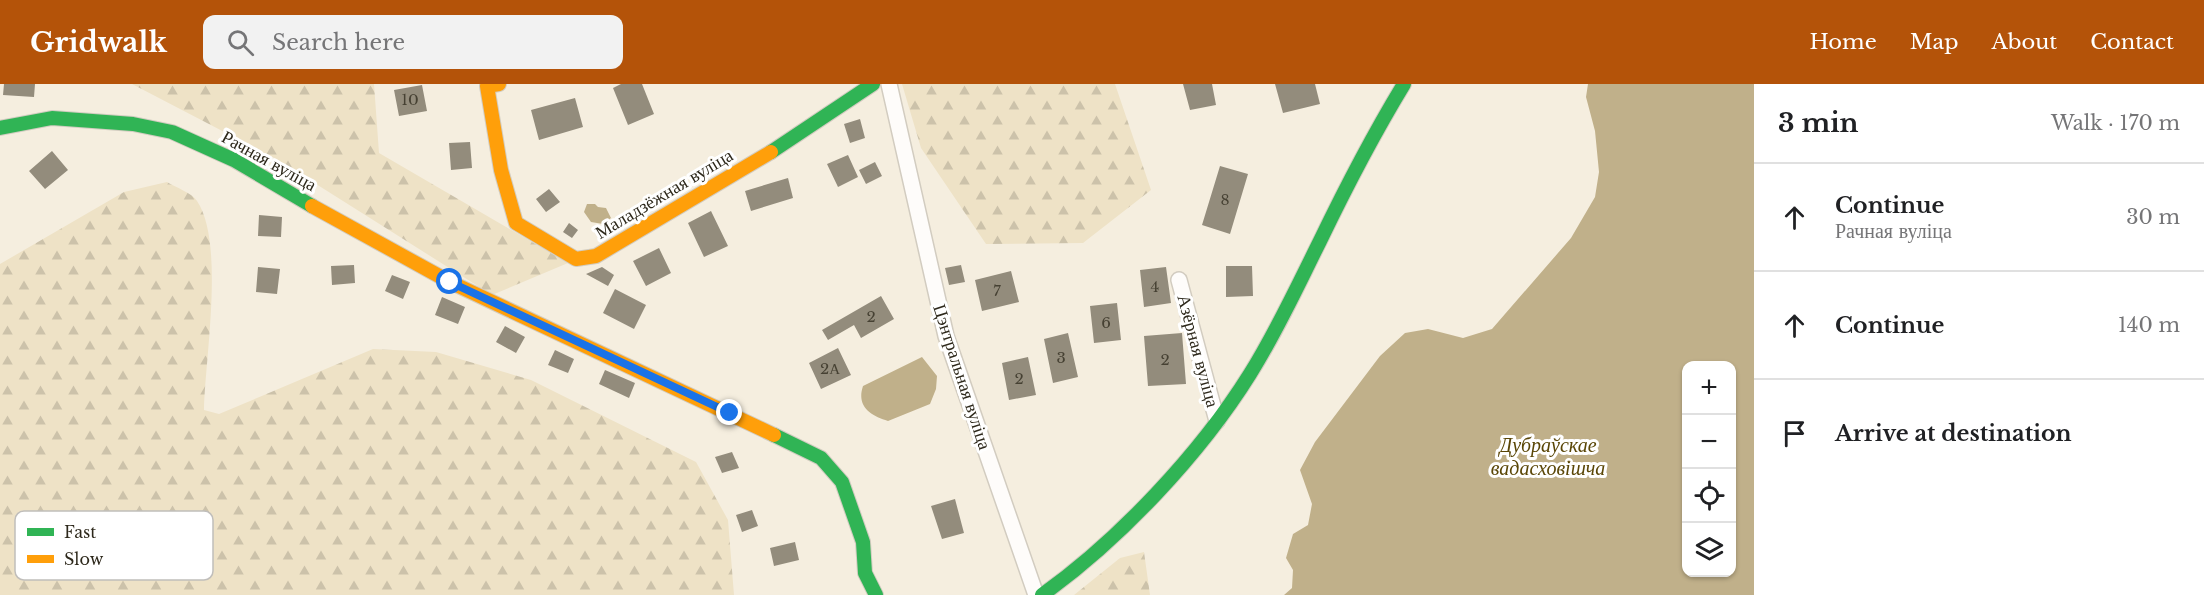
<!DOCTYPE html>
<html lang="en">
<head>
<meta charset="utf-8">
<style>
	:root { --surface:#fff; --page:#f2f2f2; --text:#202124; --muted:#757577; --line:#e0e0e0; --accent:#b45309 }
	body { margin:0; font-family:"Libre Baskerville",serif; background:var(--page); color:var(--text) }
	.controls { position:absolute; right:18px; bottom:18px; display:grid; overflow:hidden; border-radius:12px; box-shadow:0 2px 4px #0004 }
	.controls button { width:54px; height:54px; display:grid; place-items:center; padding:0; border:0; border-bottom:2px solid var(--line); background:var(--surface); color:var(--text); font:30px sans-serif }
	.stop { position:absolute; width:18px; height:18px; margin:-14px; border:4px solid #1a73e8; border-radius:50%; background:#fff }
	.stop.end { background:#1a73e8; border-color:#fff; box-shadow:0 2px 6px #0008 }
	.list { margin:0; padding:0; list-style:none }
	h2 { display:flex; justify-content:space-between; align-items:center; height:78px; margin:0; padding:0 24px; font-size:26px }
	h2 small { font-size:20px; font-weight:400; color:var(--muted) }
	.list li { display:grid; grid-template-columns:39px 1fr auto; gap:18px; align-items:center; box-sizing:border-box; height:108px; padding:0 24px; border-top:2px solid var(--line) }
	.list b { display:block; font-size:22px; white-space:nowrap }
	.list p { margin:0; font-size:20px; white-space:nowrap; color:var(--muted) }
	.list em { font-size:20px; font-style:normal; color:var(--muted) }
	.icon { flex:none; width:33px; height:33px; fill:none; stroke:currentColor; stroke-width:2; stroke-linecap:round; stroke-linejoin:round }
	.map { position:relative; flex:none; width:1754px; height:511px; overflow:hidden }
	header { display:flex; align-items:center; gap:36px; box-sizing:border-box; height:84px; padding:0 30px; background:var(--accent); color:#fff }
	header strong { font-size:28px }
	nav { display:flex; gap:33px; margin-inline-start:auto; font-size:21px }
	.search { width:420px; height:54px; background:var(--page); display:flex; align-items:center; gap:15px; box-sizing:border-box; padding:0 21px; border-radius:12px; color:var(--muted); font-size:22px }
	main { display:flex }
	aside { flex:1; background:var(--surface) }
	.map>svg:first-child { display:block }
</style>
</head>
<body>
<header>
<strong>Gridwalk</strong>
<div class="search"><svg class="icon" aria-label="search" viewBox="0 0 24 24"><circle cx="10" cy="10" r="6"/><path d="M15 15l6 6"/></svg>Search here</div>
<nav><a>Home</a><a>Map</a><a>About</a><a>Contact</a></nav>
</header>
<main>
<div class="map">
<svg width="1754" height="511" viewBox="0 0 1754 511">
	<defs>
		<pattern id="forest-firs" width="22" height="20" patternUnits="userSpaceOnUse" patternTransform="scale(1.5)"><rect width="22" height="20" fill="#eee2c6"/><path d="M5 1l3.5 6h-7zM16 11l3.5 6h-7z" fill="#ccc2aa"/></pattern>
	</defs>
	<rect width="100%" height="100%" fill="#f5eedf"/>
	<!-- forest -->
	<path fill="url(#forest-firs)" d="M132 0H374L379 69 568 179 492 211 278 76Z
		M902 0H1115L1151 106 1083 159 986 160 921 64Z
		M167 98C175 103 192 109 197 117 225 158 205 275 204 326L219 330 373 265 436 268 531 296 696 378 728 436 734 511H0V180L124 108Z
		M1144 468 1150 511H1074L1120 474Z"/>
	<!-- water -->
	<path fill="#c0b08a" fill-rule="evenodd" d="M1588 0H1754V511H1284L1292 504 1293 486 1286 474 1293 450 1308 441 1312 420 1300 386 1315 358 1380 272 1405 249 1428 245 1463 254 1492 245 1571 154 1595 113 1599 88 1595 47 1586 13ZM1686 282H1732V488H1686Z
		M587 120H595L598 123 606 124 611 134 603 140 591 138 584 128Z
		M922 273 937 292 936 305 930 320 888 337C871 332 856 323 863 302Z"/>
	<!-- building -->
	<path fill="#938c7c" d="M4 0H35L34 13 3 11Z
		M621 0H642L654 30 628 41 613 4Z
		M1183 0H1212L1216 21 1190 26Z
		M1275 0H1315L1320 20 1283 29Z
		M422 1 427 27 399 32 394 6Z
		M575 14 583 43 539 56 531 26Z
		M860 35 865 54 850 59 844 40Z
		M470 58 472 84 451 86 449 59Z
		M52 67 68 86 45 105 29 87Z
		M848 71 858 93 838 103 827 80Z
		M875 78 882 92 866 100 859 86Z
		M1220 82 1248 90 1230 150 1202 141Z
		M788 94 793 114 751 127 745 107Z
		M549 105 560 118 546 128 536 115Z
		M711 127 728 162 704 173 688 139Z
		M259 131 282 133 281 153 258 152Z
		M569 139 578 146 572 154 563 148Z
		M659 164 671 189 646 202 633 177Z
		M354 181 355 199 332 201 331 182Z
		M961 181 965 198 949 201 945 184Z
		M1226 182H1252L1253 212 1226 213Z
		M258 183 280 185 277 210 256 208Z
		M602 183 614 191 608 202 586 190Z
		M1166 183 1171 219 1144 223 1140 186Z
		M1011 187 1019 218 982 227 975 196Z
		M392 191 410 198 403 215 385 207Z
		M615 205 646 221 634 245 603 229Z
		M881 212 894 235 861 254 854 241 828 256 822 246Z
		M442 213 465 223 458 240 435 231Z
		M1117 219 1121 256 1094 259 1090 222Z
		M505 242 525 253 516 269 496 258Z
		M1068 249 1078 293 1053 299 1044 255Z
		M1182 249 1186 300 1148 302 1144 252Z
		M838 264 851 291 821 305 809 279Z
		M555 266 574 275 568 289 548 281Z
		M1028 273 1036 311 1009 316 1002 279Z
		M605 286 635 299 629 314 599 300Z
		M732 368 739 384 722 389 715 373Z
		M955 415 964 449 942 455 931 422Z
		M752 426 758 442 742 448 736 431Z
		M795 458 799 476 774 482 770 464Z"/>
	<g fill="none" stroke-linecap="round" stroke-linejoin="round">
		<defs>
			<path id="street" d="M889 0 946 252 1036 511
				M1179 196 1217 337"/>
			<path id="fast" d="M0 44 52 34 133 40 172 48 234 76 312 122
				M771 68 873 0
				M774 351 821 374 842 398 863 458 865 489 876 511
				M1042 511C1119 456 1200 370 1250 290 1277 247 1298 201 1320 157 1346 103 1373 51 1404 0"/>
			<path id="slow" d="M499 0 487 2 501 86 516 139 576 175 596 172 771 68
				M312 122 450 198 774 351"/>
		</defs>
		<!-- street casing -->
		<use href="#street" stroke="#d2ccc0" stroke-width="18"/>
		<!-- fast casing -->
		<use href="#fast" stroke="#d2ccc0" stroke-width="16"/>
		<!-- slow casing -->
		<use href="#slow" stroke="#d2ccc0" stroke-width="16"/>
		<!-- street -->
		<use href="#street" stroke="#fefcfa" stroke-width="15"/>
		<!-- fast -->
		<use href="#fast" stroke="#30b455" stroke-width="14"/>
		<!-- slow -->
		<use href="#slow" stroke="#ff9f0a" stroke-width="14"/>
	</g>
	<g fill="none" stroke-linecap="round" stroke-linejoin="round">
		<!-- route -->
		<path stroke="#1a73e8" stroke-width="8" d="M450 198 730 329"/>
	</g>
	<g text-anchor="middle" stroke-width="6" stroke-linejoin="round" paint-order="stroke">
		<!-- number labels -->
		<g font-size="15" fill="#464133">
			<text x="410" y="21">10</text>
			<text x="1225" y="121">8</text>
			<text x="1155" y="208">4</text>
			<text x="997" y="212">7</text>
			<text x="871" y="238">2</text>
			<text x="1106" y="244">6</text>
			<text x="1061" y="279">3</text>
			<text x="1165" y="281">2</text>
			<text x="830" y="290">2А</text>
			<text x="1019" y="300">2</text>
		</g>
		<!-- street labels -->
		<g font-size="18" fill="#2d281b" stroke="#fff">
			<text transform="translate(269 77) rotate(29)" y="6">Рачная вуліца</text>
			<text transform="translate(664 110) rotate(-31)" y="6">Маладзёжная вуліца</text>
			<text transform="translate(1198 267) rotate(75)" y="6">Азёрная вуліца</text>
			<text transform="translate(962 293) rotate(72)" y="6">Цэнтральная вуліца</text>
		</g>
		<!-- water labels -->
		<g font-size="20" font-style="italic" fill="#5a4606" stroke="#fff">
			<text x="1548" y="368">Дубраўскае<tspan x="1548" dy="23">вадасховішча</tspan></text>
		</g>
	</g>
	<!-- legend -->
	<rect x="15" y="427" width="198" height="69" rx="9" fill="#fff" stroke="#c0bebb" stroke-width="1.5"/>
	<rect x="27" y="444" width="27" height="8" fill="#30b455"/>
	<rect x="27" y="471" width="27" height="8" fill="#ff9f0a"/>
	<g font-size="16" fill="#2d281b">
		<text x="64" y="454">Fast</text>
		<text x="64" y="481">Slow</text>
	</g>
</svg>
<div class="controls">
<button>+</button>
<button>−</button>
<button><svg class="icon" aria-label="locate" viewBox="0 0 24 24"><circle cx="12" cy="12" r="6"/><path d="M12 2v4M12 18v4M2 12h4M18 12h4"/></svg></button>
<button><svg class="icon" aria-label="layers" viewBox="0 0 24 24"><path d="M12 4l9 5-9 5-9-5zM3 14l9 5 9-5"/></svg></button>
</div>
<div class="stop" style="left:450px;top:198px"></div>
<div class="stop end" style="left:730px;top:329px"></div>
</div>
<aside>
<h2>3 min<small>Walk · 170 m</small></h2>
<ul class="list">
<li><svg class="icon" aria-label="ahead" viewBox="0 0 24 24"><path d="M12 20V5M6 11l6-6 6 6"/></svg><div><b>Continue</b><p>Рачная вуліца</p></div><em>30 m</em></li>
<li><svg class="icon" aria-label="ahead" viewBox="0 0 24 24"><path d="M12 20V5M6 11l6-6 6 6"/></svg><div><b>Continue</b></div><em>140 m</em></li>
<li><svg class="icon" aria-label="arrive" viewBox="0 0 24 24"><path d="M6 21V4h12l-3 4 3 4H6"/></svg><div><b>Arrive at destination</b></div></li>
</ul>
</aside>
</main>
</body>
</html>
